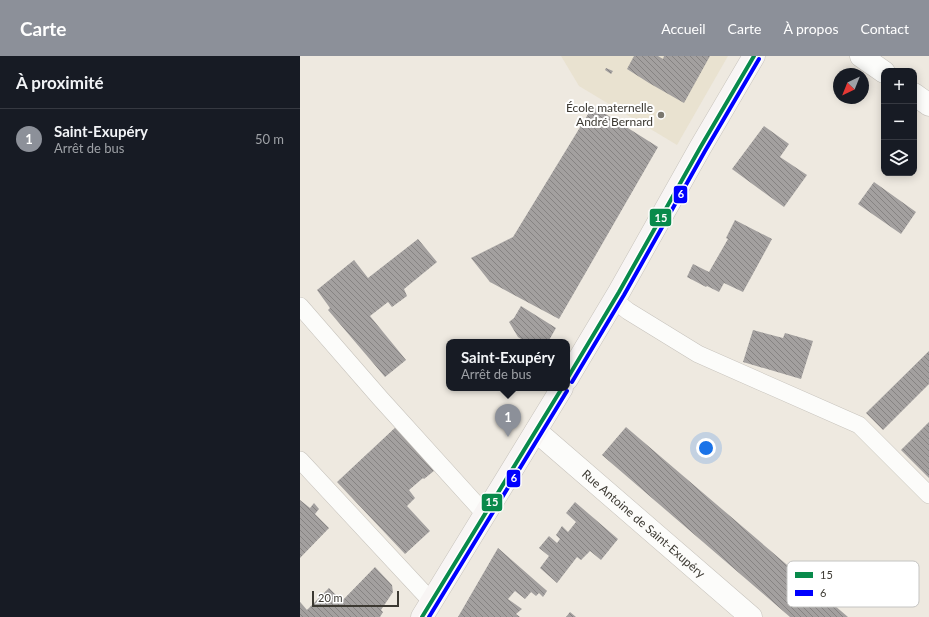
<!DOCTYPE html>
<html lang="fr">
<head>
<meta charset="utf-8">
<style>
	:root { --surface:#171b24; --page:#20242c; --text:#f1f3f6; --muted:#9ea1a6; --line:#363941; --accent:#8c9099 }
	body { margin:0; font-family:Lato,sans-serif; background:var(--page); color:var(--text) }
	.controls { position:absolute; right:12px; top:12px; display:grid; overflow:hidden; border-radius:8px; box-shadow:0 2px 10px #0003 }
	.controls button { width:36px; height:36px; display:grid; place-items:center; padding:0; border:0; border-bottom:1px solid var(--line); background:var(--surface); color:var(--text); font:20px sans-serif }
	.compass { position:absolute; left:533px; top:12px; width:36px; height:36px; border-radius:50%; background:var(--surface); box-shadow:0 2px 10px #0003; rotate:223deg }
	.scale { position:absolute; left:12px; bottom:10px; width:87px; box-sizing:border-box; padding-left:4px; border:2px solid #3c3932; border-top:0; font-size:11px; line-height:14px; white-space:nowrap; color:#3c3932; -webkit-text-stroke:3px #fff; paint-order:stroke }
	.you { position:absolute; left:406px; top:392px; width:14px; height:14px; margin:-10px; border:3px solid #fff; border-radius:50%; background:#1a73e8; box-shadow:0 0 0 6px #1a73e833 }
	.badge { display:grid; place-items:center; width:26px; height:26px; border-radius:50%; background:var(--accent); color:#fff; font-size:13px; font-weight:700 }
	.pin { position:absolute; translate:-50% -33px; filter:drop-shadow(0 1px 2px #0008) }
	.pin::after { content:''; position:absolute; top:21px; width:14px; height:12px; background:inherit; clip-path:polygon(0 0,100% 0,50% 100%) }
	.popup { position:absolute; left:146px; top:283px; width:124px; height:52px; box-sizing:border-box; display:grid; place-content:center; border-radius:8px; background:var(--surface); filter:drop-shadow(0 1px 3px #0005); font-size:13px; white-space:nowrap; color:var(--muted) }
	.popup b { font-size:15px; color:var(--text) }
	.popup::after { content:''; position:absolute; left:50%; top:100%; margin-left:-8px; border:8px solid transparent; border-top-color:var(--surface) }
	.list { margin:0; padding:0; list-style:none }
	h2 { display:flex; justify-content:space-between; align-items:center; height:52px; margin:0; padding:0 16px; font-size:17px }
	h2 small { font-size:13px; font-weight:400; color:var(--muted) }
	.list li { display:grid; grid-template-columns:26px 1fr auto; gap:12px; align-items:center; box-sizing:border-box; height:60px; padding:0 16px; border-top:1px solid var(--line) }
	.list b { display:block; font-size:15px; white-space:nowrap }
	.list p { margin:0; font-size:13px; white-space:nowrap; color:var(--muted) }
	.list em { font-size:13px; font-style:normal; color:var(--muted) }
	.icon { flex:none; width:22px; height:22px; fill:none; stroke:currentColor; stroke-width:2; stroke-linecap:round; stroke-linejoin:round }
	.map { position:relative; flex:none; width:629px; height:561px; overflow:hidden }
	header { display:flex; align-items:center; gap:24px; box-sizing:border-box; height:56px; padding:0 20px; background:var(--accent); color:#fff }
	header strong { font-size:19px }
	nav { display:flex; gap:22px; margin-inline-start:auto; font-size:14px }
	main { display:flex }
	aside { flex:1; background:var(--surface) }
	.map>svg:first-child { display:block }
</style>
</head>
<body>
<header>
<strong>Carte</strong>
<nav><a>Accueil</a><a>Carte</a><a>À propos</a><a>Contact</a></nav>
</header>
<main>
<aside>
<h2>À proximité<small></small></h2>
<ul class="list">
<li><span class="badge">1</span><div><b>Saint-Exupéry</b><p>Arrêt de bus</p></div><em>50 m</em></li>
</ul>
</aside>
<div class="map">
<svg width="629" height="561" viewBox="0 0 629 561">
	<defs>
		<pattern id="building-back-hatch" width="6" height="6" patternUnits="userSpaceOnUse"><rect width="6" height="6" fill="#a3a09f"/><path d="M-1 5l2 2M0 0l6 6M5-1l2 2" fill="none" stroke="#868382"/></pattern>
	</defs>
	<rect width="100%" height="100%" fill="#eee9e0"/>
	<!-- built -->
	<path fill="#e9e2d0" d="M261 0H428L377 89 279 30Z"/>
	<!-- building -->
	<path fill="url(#building-back-hatch)" d="M334 0H358L363 3 364 0H410L384 47 349 27 327 13Z
		M306 12 313 15 311 18 305 14Z
		M293 50 358 91 259 263 190 226 171 202 213 181Z
		M464 70 489 88 480 101 507 119 484 151 432 113Z
		M574 126 616 156 601 178 558 148Z
		M435 164 472 183 443 236 424 227 419 236 407 230 406 231 387 221 393 208 409 216 428 183 426 182Z
		M118 183 137 206 104 233 107 240 92 251 88 246 70 260 106 304 85 321 28 254 30 252 17 234 54 204 68 222Z
		M221 250 256 272 248 286H226L218 281 209 266 214 262Z
		M453 274 483 282 485 277 513 285 501 323 443 306Z
		M629 295V328L583 374 566 357Z
		M629 366V422L601 394Z
		M98 369 135 414 124 423 123 422 109 434 115 442 107 450 130 475 105 498 37 426Z
		M326 371 548 561H490L302 399Z
		M0 444 10 452 14 447 19 453 15 458 29 472 0 502Z
		M275 446 318 483 301 504 290 495 281 504 277 501 257 527 240 512 249 500 239 492 249 480 257 487 260 483 256 479 262 470 268 476 276 466 266 457Z
		M198 492 247 535 243 541 239 537 236 540 231 536 225 543 215 535 208 543 222 553 216 558 220 561H158Z
		M75 511 92 529 93 536 81 554 83 556 80 561H0V546L7 554 29 532 42 545Z
		M270 556 276 561H266Z"/>
	<g fill="none" stroke-linecap="round" stroke-linejoin="round">
		<defs>
			<path id="service" d="M314 244 328 255 398 298 559 369 629 439
				M0 250 80 342 185 458
				M0 404 132 546"/>
			<g id="minor">
				<path d="M561 0 584 16"/>
				<path d="M614 38 629 49"/>
				<path id="s1" d="M236 375 451 561"/>
			</g>
			<path id="secondary" d="M267 323 319 236 400 92 454 0
				M122 561 262 332"/>
		</defs>
		<!-- service casing -->
		<use href="#service" stroke="#c7c3bc" stroke-width="18"/>
		<!-- minor casing -->
		<use href="#minor" stroke="#c7c3bc" stroke-width="23"/>
		<!-- secondary casing -->
		<use href="#secondary" stroke="#c7c3bc" stroke-width="23"/>
		<!-- service -->
		<use href="#service" stroke="#fcfcfa" stroke-width="17"/>
		<!-- minor -->
		<use href="#minor" stroke="#fcfcfa" stroke-width="22"/>
		<!-- secondary -->
		<use href="#secondary" stroke="#f8f5f4" stroke-width="22"/>
		<defs>
			<path id="bus-1" d="M267 323 319 236 400 92 454 0
				M122 561 262 332"/>
			<path id="bus-2" d="M272 326 324 239 405 95 459 3
				M129 561 267 335"/>
		</defs>
		<!-- bus-1 casing -->
		<use href="#bus-1" stroke="#fff" stroke-width="7"/>
		<!-- bus-2 casing -->
		<use href="#bus-2" stroke="#fff" stroke-width="7"/>
		<!-- bus-1 -->
		<use href="#bus-1" stroke="#088a4b" stroke-width="4"/>
		<!-- bus-2 -->
		<use href="#bus-2" stroke="#00f" stroke-width="4"/>
	</g>
	<!-- markers -->
	<circle fill="#7a776f" stroke="#fff" stroke-width="1.5" cx="361" cy="59" r="4"/>
	<g text-anchor="middle" stroke-width="4" stroke-linejoin="round" paint-order="stroke">
		<!-- poi labels -->
		<g font-size="12" fill="#3c3932" stroke="#fff" text-anchor="end">
			<text x="353" y="56">École maternelle<tspan x="353" dy="14">André Bernard</tspan></text>
		</g>
		<!-- street labels -->
		<g font-size="12" fill="#3c3932" stroke="#fff">
			<text dy="4" stroke="none"><textPath href="#s1" startOffset="142">Rue Antoine de Saint-Exupéry</textPath></text>
		</g>
	</g>
	<!-- legend -->
	<rect x="487" y="505" width="132" height="46" rx="6" fill="#fff" stroke="#c4c4c2" stroke-width="1"/>
	<rect x="495" y="516" width="18" height="6" fill="#088a4b"/>
	<rect x="495" y="534" width="18" height="6" fill="#00f"/>
	<g font-size="11" fill="#3c3932">
		<text x="520" y="523">15</text>
		<text x="520" y="541">6</text>
	</g>
	<g stroke="#fff" stroke-width="1.5">
		<rect x="373" y="129" width="15" height="19" rx="4" fill="#00f"/>
		<rect x="349" y="152" width="23" height="19" rx="4" fill="#088a4b"/>
		<rect x="206" y="413" width="15" height="19" rx="4" fill="#00f"/>
		<rect x="181" y="437" width="22" height="19" rx="4" fill="#088a4b"/>
	</g>
	<g font-size="11" text-anchor="middle" font-weight="bold" fill="#fff">
		<text x="381" y="142">6</text>
		<text x="361" y="166">15</text>
		<text x="214" y="426">6</text>
		<text x="192" y="450">15</text>
	</g>
</svg>
<div class="controls">
<button>+</button>
<button>−</button>
<button><svg class="icon" aria-label="layers" viewBox="0 0 24 24"><path d="M12 4l9 5-9 5-9-5zM3 14l9 5 9-5"/></svg></button>
</div>
<svg class="compass" viewBox="-18 -18 36 36"><path d="M0-13l5 13h-10z" fill="#e53935"/><path d="M0 13l5-13h-10z" fill="#9ea1a6"/></svg>
<div class="scale">20 m</div>
<div class="you"></div>
<div class="pin badge" style="left:208px;top:381px">1</div>
<div class="popup"><b>Saint-Exupéry</b>Arrêt de bus</div>
</div>
</main>
</body>
</html>
